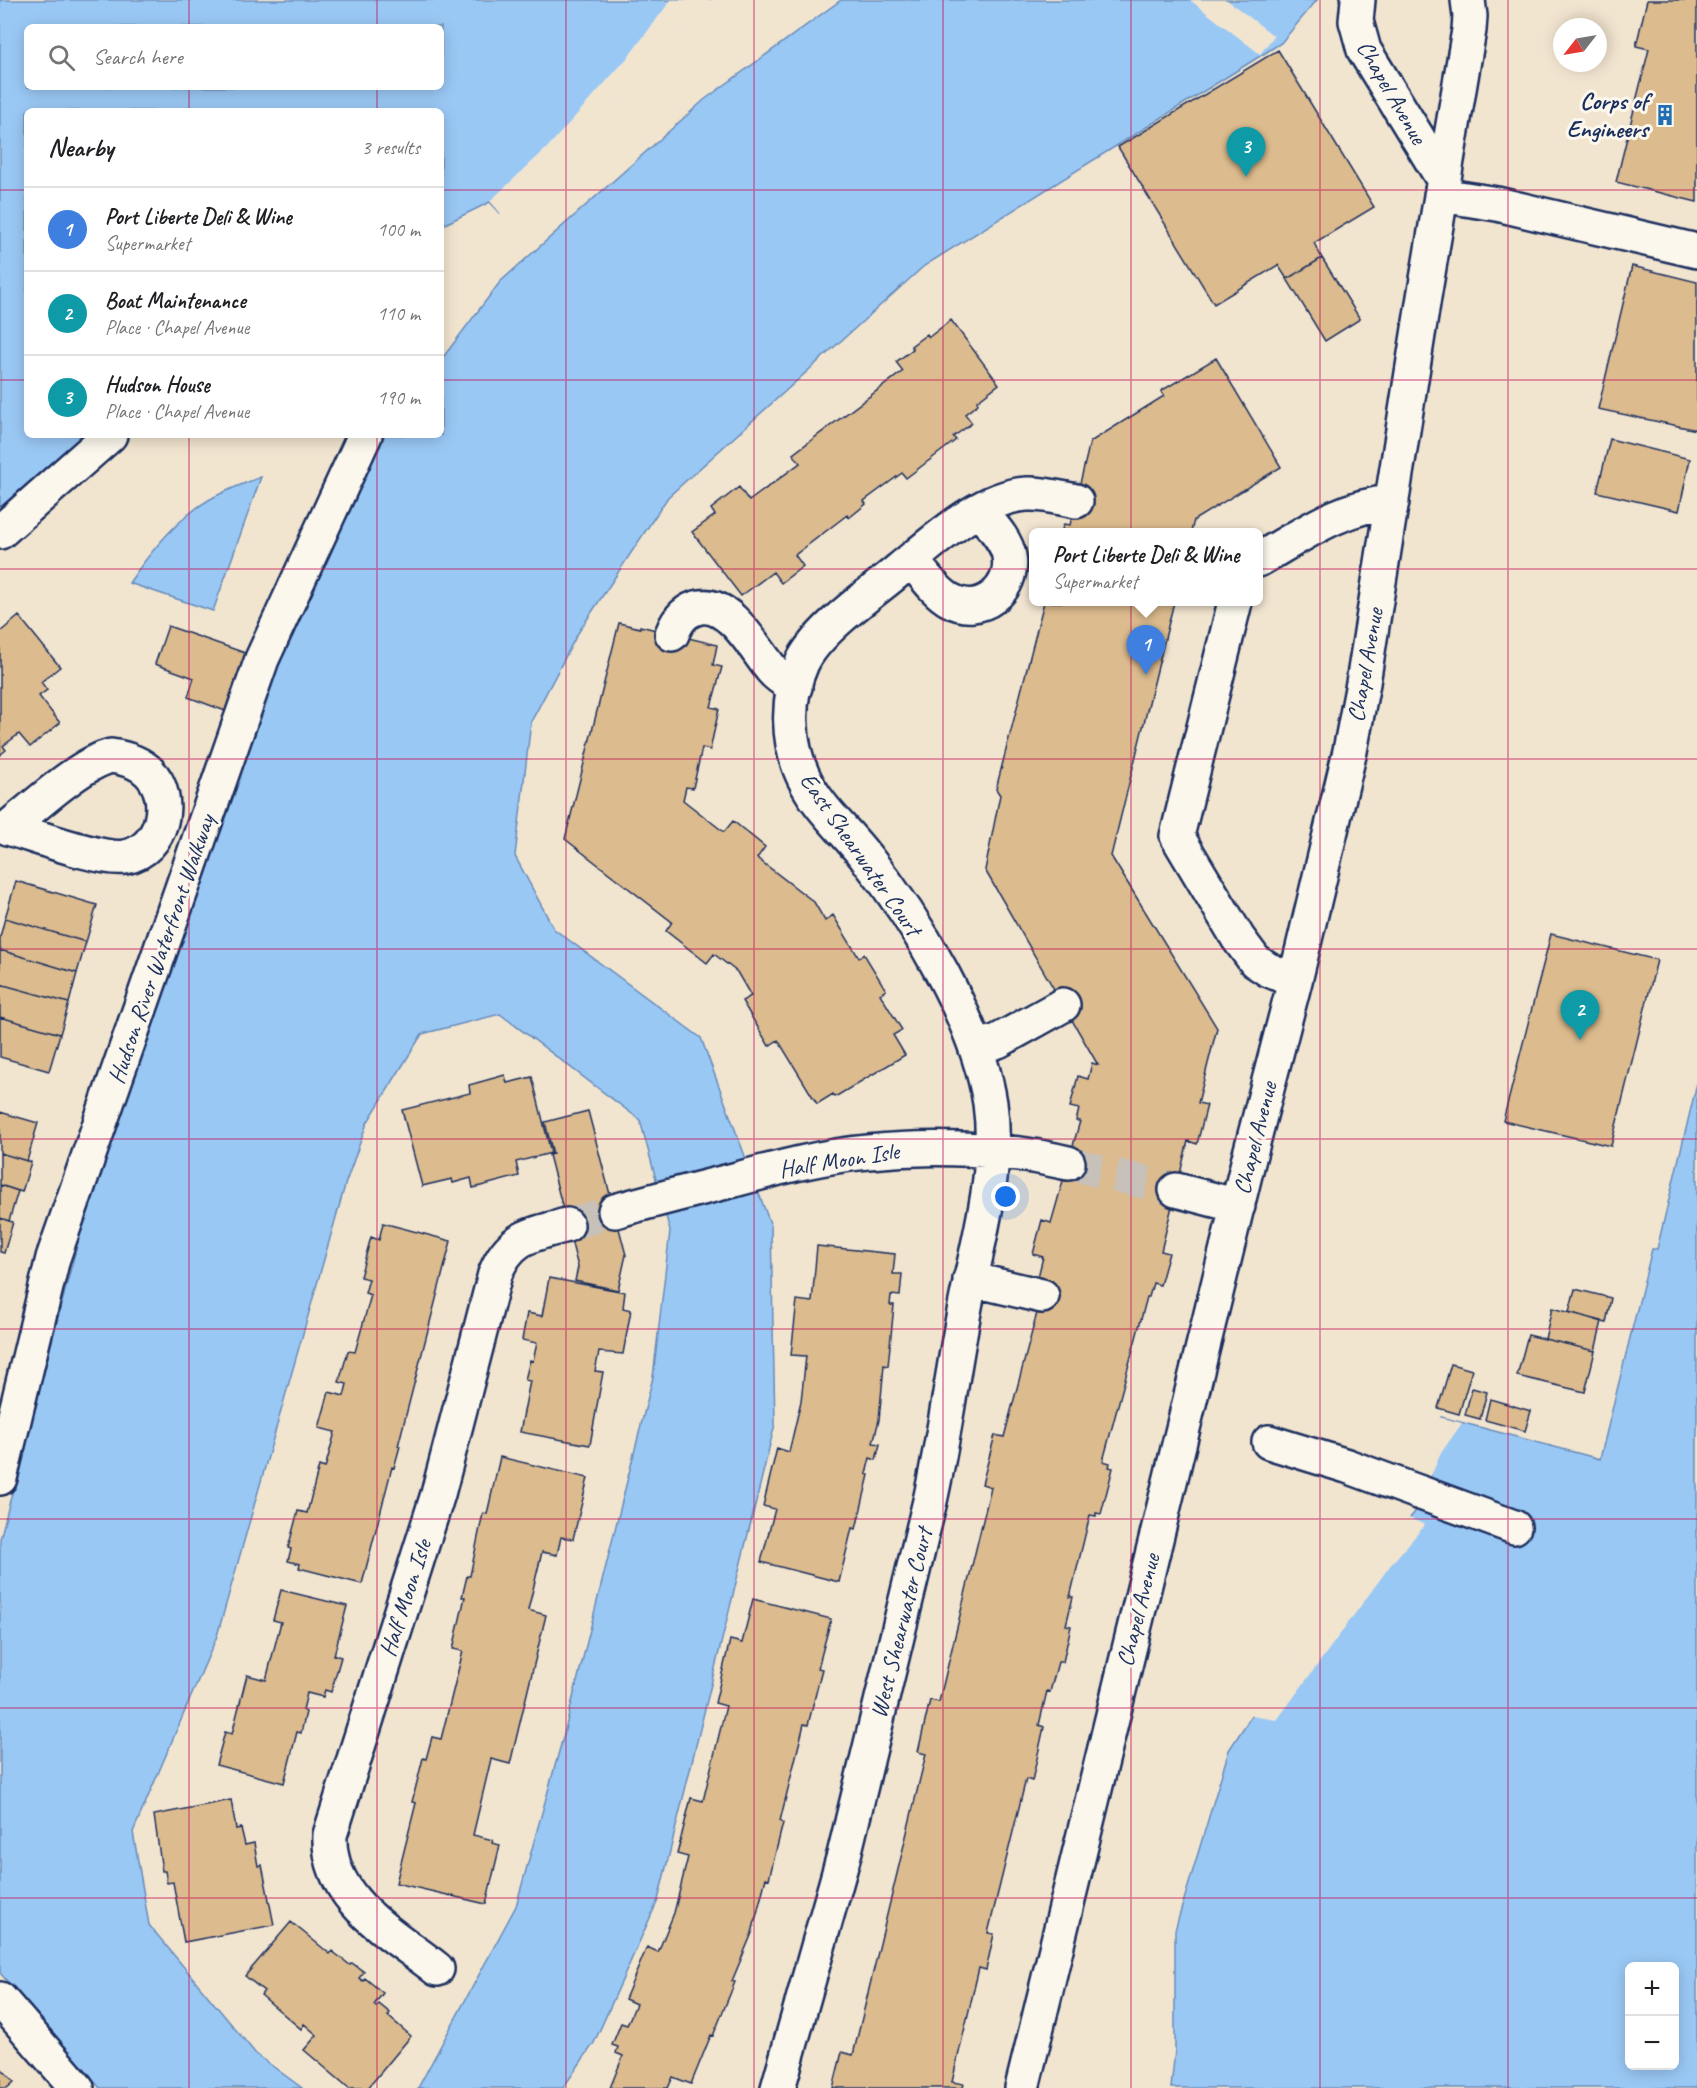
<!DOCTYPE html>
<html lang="en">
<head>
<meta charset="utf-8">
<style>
	:root { --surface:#fff; --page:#f2f2f2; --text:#202124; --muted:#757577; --line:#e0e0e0; --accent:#1f6fb2 }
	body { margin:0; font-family:Caveat,sans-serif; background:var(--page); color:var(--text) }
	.controls { position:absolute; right:18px; bottom:18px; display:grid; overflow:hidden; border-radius:9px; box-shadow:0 3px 15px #0003 }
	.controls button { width:54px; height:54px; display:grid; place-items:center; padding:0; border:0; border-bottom:2px solid var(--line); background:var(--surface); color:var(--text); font:30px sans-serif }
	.compass { position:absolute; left:1553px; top:18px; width:54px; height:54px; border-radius:50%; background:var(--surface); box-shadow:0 3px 15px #0003; rotate:239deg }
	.you { position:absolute; left:1006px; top:1197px; width:21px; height:21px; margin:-15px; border:4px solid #fff; border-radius:50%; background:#1a73e8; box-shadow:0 0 0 9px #1a73e833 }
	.badge { display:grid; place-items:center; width:39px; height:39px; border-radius:50%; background:var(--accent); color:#fff; font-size:20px; font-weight:700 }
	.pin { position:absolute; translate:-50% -50px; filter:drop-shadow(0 2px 3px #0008) }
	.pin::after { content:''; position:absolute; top:32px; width:21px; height:18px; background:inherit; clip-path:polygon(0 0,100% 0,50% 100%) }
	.popup { position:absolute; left:1029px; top:528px; width:234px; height:78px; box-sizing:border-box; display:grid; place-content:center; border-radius:9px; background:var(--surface); filter:drop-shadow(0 2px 4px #0005); font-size:20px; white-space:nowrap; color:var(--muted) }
	.popup b { font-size:22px; color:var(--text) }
	.popup::after { content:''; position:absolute; left:50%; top:100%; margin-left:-12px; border:12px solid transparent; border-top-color:var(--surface) }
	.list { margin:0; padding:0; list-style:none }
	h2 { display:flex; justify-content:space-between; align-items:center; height:78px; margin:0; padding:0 24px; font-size:26px }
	h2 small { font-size:20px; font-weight:400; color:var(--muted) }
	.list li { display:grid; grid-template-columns:39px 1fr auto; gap:18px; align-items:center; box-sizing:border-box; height:84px; padding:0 24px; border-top:2px solid var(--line) }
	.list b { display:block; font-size:22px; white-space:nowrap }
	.list p { margin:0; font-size:20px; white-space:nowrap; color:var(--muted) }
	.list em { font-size:20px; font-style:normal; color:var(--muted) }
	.icon { flex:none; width:33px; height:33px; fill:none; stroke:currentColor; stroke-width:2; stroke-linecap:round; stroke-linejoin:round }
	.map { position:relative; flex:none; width:1697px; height:2088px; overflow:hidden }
	.search { position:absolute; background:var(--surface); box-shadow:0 3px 15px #0003; left:24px; top:24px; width:420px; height:66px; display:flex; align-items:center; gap:15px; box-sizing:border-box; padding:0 21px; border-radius:9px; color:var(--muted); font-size:22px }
	.panel { position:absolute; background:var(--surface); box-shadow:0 3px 15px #0003; left:24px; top:108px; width:420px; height:330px; border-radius:9px }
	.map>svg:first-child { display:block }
</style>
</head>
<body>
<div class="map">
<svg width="1697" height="2088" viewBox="0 0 1697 2088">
	<rect width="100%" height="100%" fill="#f2e5d0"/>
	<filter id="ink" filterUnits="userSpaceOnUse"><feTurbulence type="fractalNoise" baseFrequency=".0167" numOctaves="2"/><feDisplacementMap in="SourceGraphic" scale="12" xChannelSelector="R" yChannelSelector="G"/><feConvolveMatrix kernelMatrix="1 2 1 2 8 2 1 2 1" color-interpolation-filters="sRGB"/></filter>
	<g filter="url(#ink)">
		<!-- water -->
		<path fill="#9ac8f5" stroke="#678bb9" stroke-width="1.5" fill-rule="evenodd" d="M0 0H711L500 213 490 202 441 226V111H27V435H97L0 517ZM27 27H441V87H27Z
			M841 0H1317L1281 43 924 266 668 497 578 633 531 722 515 856 554 929 701 1038 771 1226 775 1424 658 1900 594 2043 563 2088H418L516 1906 565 1730 653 1377 670 1231 640 1120 500 1014 422 1034 367 1123 346 1182 217 1636 133 1832 149 1925 256 2054 302 2088H100L0 1973V1539L86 1211 274 666 383 438 385 435H441V360L500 282 704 100Z
			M261 477 213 611 129 583C150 552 180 515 214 497 229 489 245 483 261 477Z
			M1697 1083V2088H1171L1175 2050V1930L1229 1750 1271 1686 1419 1507 1431 1476 1441 1417 1600 1459 1652 1249H1657ZM1630 1966H1674V2066H1630Z"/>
		<!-- pier -->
		<path fill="#f2e5d0" d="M671 0H714L502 215 490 201 546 149 629 56Z
			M1190 0H1227L1274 36 1260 54Z
			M1438 1417 1462 1423 1441 1453 1431 1476 1428 1474Z
			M1407 1517 1425 1525 1392 1563 1277 1720 1251 1716 1249 1713 1268 1684Z"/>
		<!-- building -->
		<path fill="#dcbb8e" stroke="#1b2f5e" stroke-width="1.5" d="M1647 0H1697V202L1616 182 1649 49 1636 46Z
			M1278 50 1374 207 1314 243 1322 258 1287 279 1278 265 1214 304 1118 147Z
			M1322 258 1360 319 1325 341 1287 279Z
			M1632 266 1697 282V430L1598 409Z
			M951 320 999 384 977 401 978 404 965 414 972 423 953 437 956 440 906 478 902 473 864 501 866 504 849 518 847 515 795 555 803 566 781 583 773 572 741 596 692 532 715 515 711 509 739 487 749 501 800 463 793 454 903 371 896 362 913 349 911 346 927 334 929 337Z
			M1216 358 1281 467 1194 520 1191 532H1061L1064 524 1070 525 1090 442 1164 396 1161 391Z
			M1610 439 1690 459 1679 511 1597 492Z
			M1044 602H1174L1111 856 1217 1028 1198 1103 1207 1105 1197 1144 1188 1141 1161 1251 1169 1253 1160 1285 1153 1283 1149 1297H1147L1103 1461 1110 1463 1109 1467 1113 1468 1101 1514 1096 1513V1516L1090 1515 1070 1597H1073L1066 1625 1071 1626 1063 1662H1058L1050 1692 1047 1691 1039 1725 1044 1727 1032 1781 1026 1779 988 1933 994 1934 986 1970 979 1968 952 2082 964 2084 963 2088H833L842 2052 853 2055 926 1754 918 1752 930 1700 939 1702 991 1487 982 1484 995 1435 1004 1437 1046 1279 1038 1277 1043 1257 1033 1254 1042 1220 1051 1223 1080 1121H1076L1079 1109 1070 1107 1078 1076 1088 1079 1092 1063 1098 1065 985 870 1000 795 996 789Z
			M19 616 60 667 41 682 47 690 39 696 60 723 30 747 19 734 3 746 6 750 0 755V632Z
			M619 623 640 628V626L717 645 713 665 722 667 711 707 719 709 710 750 702 748 693 788 686 787 683 800 724 832 733 821 765 847 757 858 814 902 825 921 833 915 859 958 864 954 886 990 880 994 902 1030 893 1035 905 1055 835 1097 833 1094 817 1104 778 1040 769 1046 742 1001 751 996 737 972 714 954 707 963 666 931 672 922 565 839Z
			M168 626 248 654 228 712 188 697 194 678 155 664Z
			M16 881 97 905 86 942 5 918Z
			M5 918 86 942 77 973 0 950V937Z
			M1551 934 1657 960 1611 1146 1503 1121Z
			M0 950 77 973 69 1003 0 984Z
			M0 984 69 1003 60 1034 0 1017Z
			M0 1017 60 1034 49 1071 0 1057Z
			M505 1075 507 1083 532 1077 551 1153 516 1162 519 1176 473 1188 471 1178 453 1183 452 1179 422 1186 402 1110 470 1093 469 1085Z
			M588 1111 626 1255 618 1290 575 1281 578 1267 549 1155 553 1154 545 1122Z
			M0 1112 38 1123 27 1161 0 1153Z
			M0 1153 31 1162 22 1192 0 1185Z
			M0 1185 18 1191 9 1221 0 1218Z
			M0 1218 13 1222 4 1253 0 1252Z
			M383 1223 451 1241 398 1446H400L394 1468 392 1467 362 1584 299 1568 300 1564 288 1561 291 1549 288 1548 298 1511 307 1513 319 1466 325 1468 335 1432 319 1428 329 1392 344 1396 347 1384 339 1382 348 1351 355 1352 371 1295 365 1293 369 1279 360 1277 371 1237 379 1240Z
			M817 1246 895 1254 893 1274H902L900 1296 891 1295 890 1305H894L888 1366 884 1365 879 1420 873 1443 880 1444 876 1460 870 1458 866 1474 869 1475 856 1529 852 1528 839 1582 761 1562 775 1509 763 1506 777 1448 789 1452 801 1401 806 1356 791 1355 797 1300 812 1302Z
			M549 1278 625 1292 623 1308 631 1310 623 1354 599 1352 595 1371 603 1372 590 1445 520 1432 530 1381 525 1380 530 1360 533 1361 537 1343 522 1340 527 1313 542 1316Z
			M1575 1289 1611 1298 1606 1323 1569 1312Z
			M1552 1308 1602 1321 1595 1351 1545 1339Z
			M1528 1335 1595 1351 1585 1392 1517 1376Z
			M1451 1364 1472 1370 1459 1414 1438 1408Z
			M1472 1388 1487 1392 1480 1419 1465 1415Z
			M1490 1399 1531 1411 1525 1431 1485 1420Z
			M500 1457 588 1478 573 1539 561 1537 557 1555 542 1552 528 1610 546 1615 510 1764 491 1759 473 1835 493 1840 492 1843 500 1845 486 1904 396 1883 416 1803 412 1802 423 1758 426 1759 432 1737 441 1739 463 1651 453 1649 465 1597H462L467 1576H470L483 1513 487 1514Z
			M281 1590 347 1606 334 1655 341 1657 331 1692 325 1690 323 1697 307 1693 303 1710 306 1712 301 1733 297 1732 284 1783 216 1765 225 1732 232 1734 247 1675 266 1680 281 1622 273 1620Z
			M753 1599 831 1619 818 1668 822 1669 808 1725 804 1724 780 1821 783 1823 769 1879 766 1878 752 1933 732 1981 735 1982 713 2036 711 2035 691 2084 673 2077 668 2088H610L623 2056 616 2053 618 2047 612 2045 621 2023 627 2025 636 2004 625 1999 647 1947 658 1952 674 1913 688 1857 677 1854 691 1798 703 1801 726 1706 715 1703 730 1640 742 1643Z
			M231 1800 236 1829 241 1828 245 1845 254 1843 258 1866 262 1865 274 1925 184 1942 173 1882 167 1883 165 1871H162L154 1815Z
			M291 1922 330 1954 332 1951 350 1965 352 1963 364 1972 359 1978 363 1981 365 1978 383 1993 374 2005 376 2007 379 2004 390 2013 388 2016 411 2036 368 2088H349L304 2050 317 2035 304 2024 301 2029 261 1995 264 1991 245 1976Z
			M2 2069 14 2082 7 2088H0V2071Z"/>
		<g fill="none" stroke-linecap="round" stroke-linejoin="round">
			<!-- minor-tunnel -->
			<path stroke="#c7c1b9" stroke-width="33" stroke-dasharray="33 16" stroke-linecap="butt" d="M1068 1163 1176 1190
				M567 1225 615 1211"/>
			<defs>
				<path id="minor" d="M1358 0 1356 21 1364 50 1443 179
					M1441 195 1497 204 1697 251
					M0 532 110 435
					M911 560C923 573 935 592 950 600 980 617 1015 590 1009 556 1006 539 990 524 979 510
					M1258 560C1302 535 1341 506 1392 502
					M1235 602 1177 836 1238 938 1255 961 1267 969 1295 981
					M672 634C677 621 684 610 700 607 731 602 755 650 773 671 779 678 787 682 795 687
					M111 756C125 758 139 762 149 772 175 798 163 850 125 857 102 861 33 835 8 828 34 807 81 763 111 756Z
					M976 1048 998 1041 1063 1005
					M1176 1190 1238 1206
					M615 1211C654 1200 694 1190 734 1180 778 1168 822 1156 868 1152 933 1145 1004 1148 1068 1163
					M970 1279 1042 1296
					M1269 1442 1347 1466 1514 1527
					M0 1478 53 1258 262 659 365 435
					M437 1969C392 1933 327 1900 330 1835L438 1494 495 1274C510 1236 531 1235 567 1225
					M0 1999 77 2088
					M778 2088 844 1855 930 1501C944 1439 952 1375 964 1312 977 1243 1000 1174 990 1103 977 1021 917 920 865 856 845 830 818 808 804 778 787 743 786 698 802 663 818 629 871 594 900 569 933 542 982 496 1027 494 1043 493 1060 498 1076 501
					M1022 2088 1249 1158 1295 981 1350 751 1363 683 1424 297 1469 30 1470 16 1468 0"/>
			</defs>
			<!-- minor casing -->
			<use href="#minor" stroke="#1b2f5e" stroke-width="38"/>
			<!-- minor -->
			<use href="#minor" stroke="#fbf7ec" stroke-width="33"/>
		</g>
	</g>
	<!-- grid -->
	<path fill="none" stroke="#c2185b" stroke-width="1.5" stroke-opacity="0.55" d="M189 0V27M377 0V27M566 0V2088M754 0V2088M943 0V2088M1131 0V2088M1320 0V2088M1508 0V2088M189 87V111M377 87V111M0 190H27M441 190H1697M0 380H27M441 380H1697M189 435V2088M377 435V2088M0 569H1697M0 759H1697M0 949H1697M0 1139H1697M0 1329H1697M0 1519H1697M0 1708H1697M0 1898H1697"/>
	<!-- icons -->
	<defs>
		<symbol id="building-bare" viewBox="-9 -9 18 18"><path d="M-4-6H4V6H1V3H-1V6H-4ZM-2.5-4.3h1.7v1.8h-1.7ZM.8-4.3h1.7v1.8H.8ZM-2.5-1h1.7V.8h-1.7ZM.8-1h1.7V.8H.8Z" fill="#1f6fb2" stroke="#fbf7ec" stroke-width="2.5" paint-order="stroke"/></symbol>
	</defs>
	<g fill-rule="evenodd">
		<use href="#building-bare" x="1650" y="100" width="30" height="30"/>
	</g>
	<g text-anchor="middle" stroke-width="6" stroke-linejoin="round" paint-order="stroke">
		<!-- street labels -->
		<g font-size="24" fill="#1b2f5e" stroke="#fbf7ec">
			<text transform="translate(1392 92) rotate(60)" y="8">Chapel Avenue</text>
			<text transform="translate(1365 665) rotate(-80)" y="8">Chapel Avenue</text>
			<text transform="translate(861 854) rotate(55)" y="8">East Shearwater Court</text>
			<text transform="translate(161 949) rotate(-71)" y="8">Hudson River Waterfront Walkway</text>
			<text transform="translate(1255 1138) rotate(-76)" y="8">Chapel Avenue</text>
			<text transform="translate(839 1160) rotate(-9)" y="8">Half Moon Isle</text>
			<text transform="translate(405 1598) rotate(-72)" y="8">Half Moon Isle</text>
			<text transform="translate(1138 1610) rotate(-76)" y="8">Chapel Avenue</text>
			<text transform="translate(901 1623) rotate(-76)" y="8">West Shearwater Court</text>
		</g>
		<!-- poi labels -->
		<g font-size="24" font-weight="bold" fill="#1b2f5e" stroke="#fbf7ec" text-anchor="end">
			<text x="1648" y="109">Corps of<tspan x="1648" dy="28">Engineers</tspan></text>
		</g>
	</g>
</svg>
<div class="controls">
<button>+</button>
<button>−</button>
</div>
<svg class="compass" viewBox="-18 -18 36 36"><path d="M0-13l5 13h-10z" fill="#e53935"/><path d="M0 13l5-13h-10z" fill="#757577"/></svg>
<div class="you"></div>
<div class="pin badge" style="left:1146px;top:675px;background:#3f7fe0">1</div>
<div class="popup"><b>Port Liberte Deli &amp; Wine</b>Supermarket</div>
<div class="pin badge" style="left:1580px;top:1040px;background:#0f9aa8">2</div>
<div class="pin badge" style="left:1246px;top:177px;background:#0f9aa8">3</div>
<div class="search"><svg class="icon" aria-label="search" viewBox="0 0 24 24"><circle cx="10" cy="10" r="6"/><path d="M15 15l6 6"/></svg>Search here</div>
<section class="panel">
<h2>Nearby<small>3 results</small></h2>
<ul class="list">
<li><span class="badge" style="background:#3f7fe0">1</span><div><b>Port Liberte Deli &amp; Wine</b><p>Supermarket</p></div><em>100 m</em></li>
<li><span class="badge" style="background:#0f9aa8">2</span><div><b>Boat Maintenance</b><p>Place · Chapel Avenue</p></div><em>110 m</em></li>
<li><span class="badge" style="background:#0f9aa8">3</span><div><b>Hudson House</b><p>Place · Chapel Avenue</p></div><em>190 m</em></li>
</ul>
</section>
</div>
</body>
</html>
